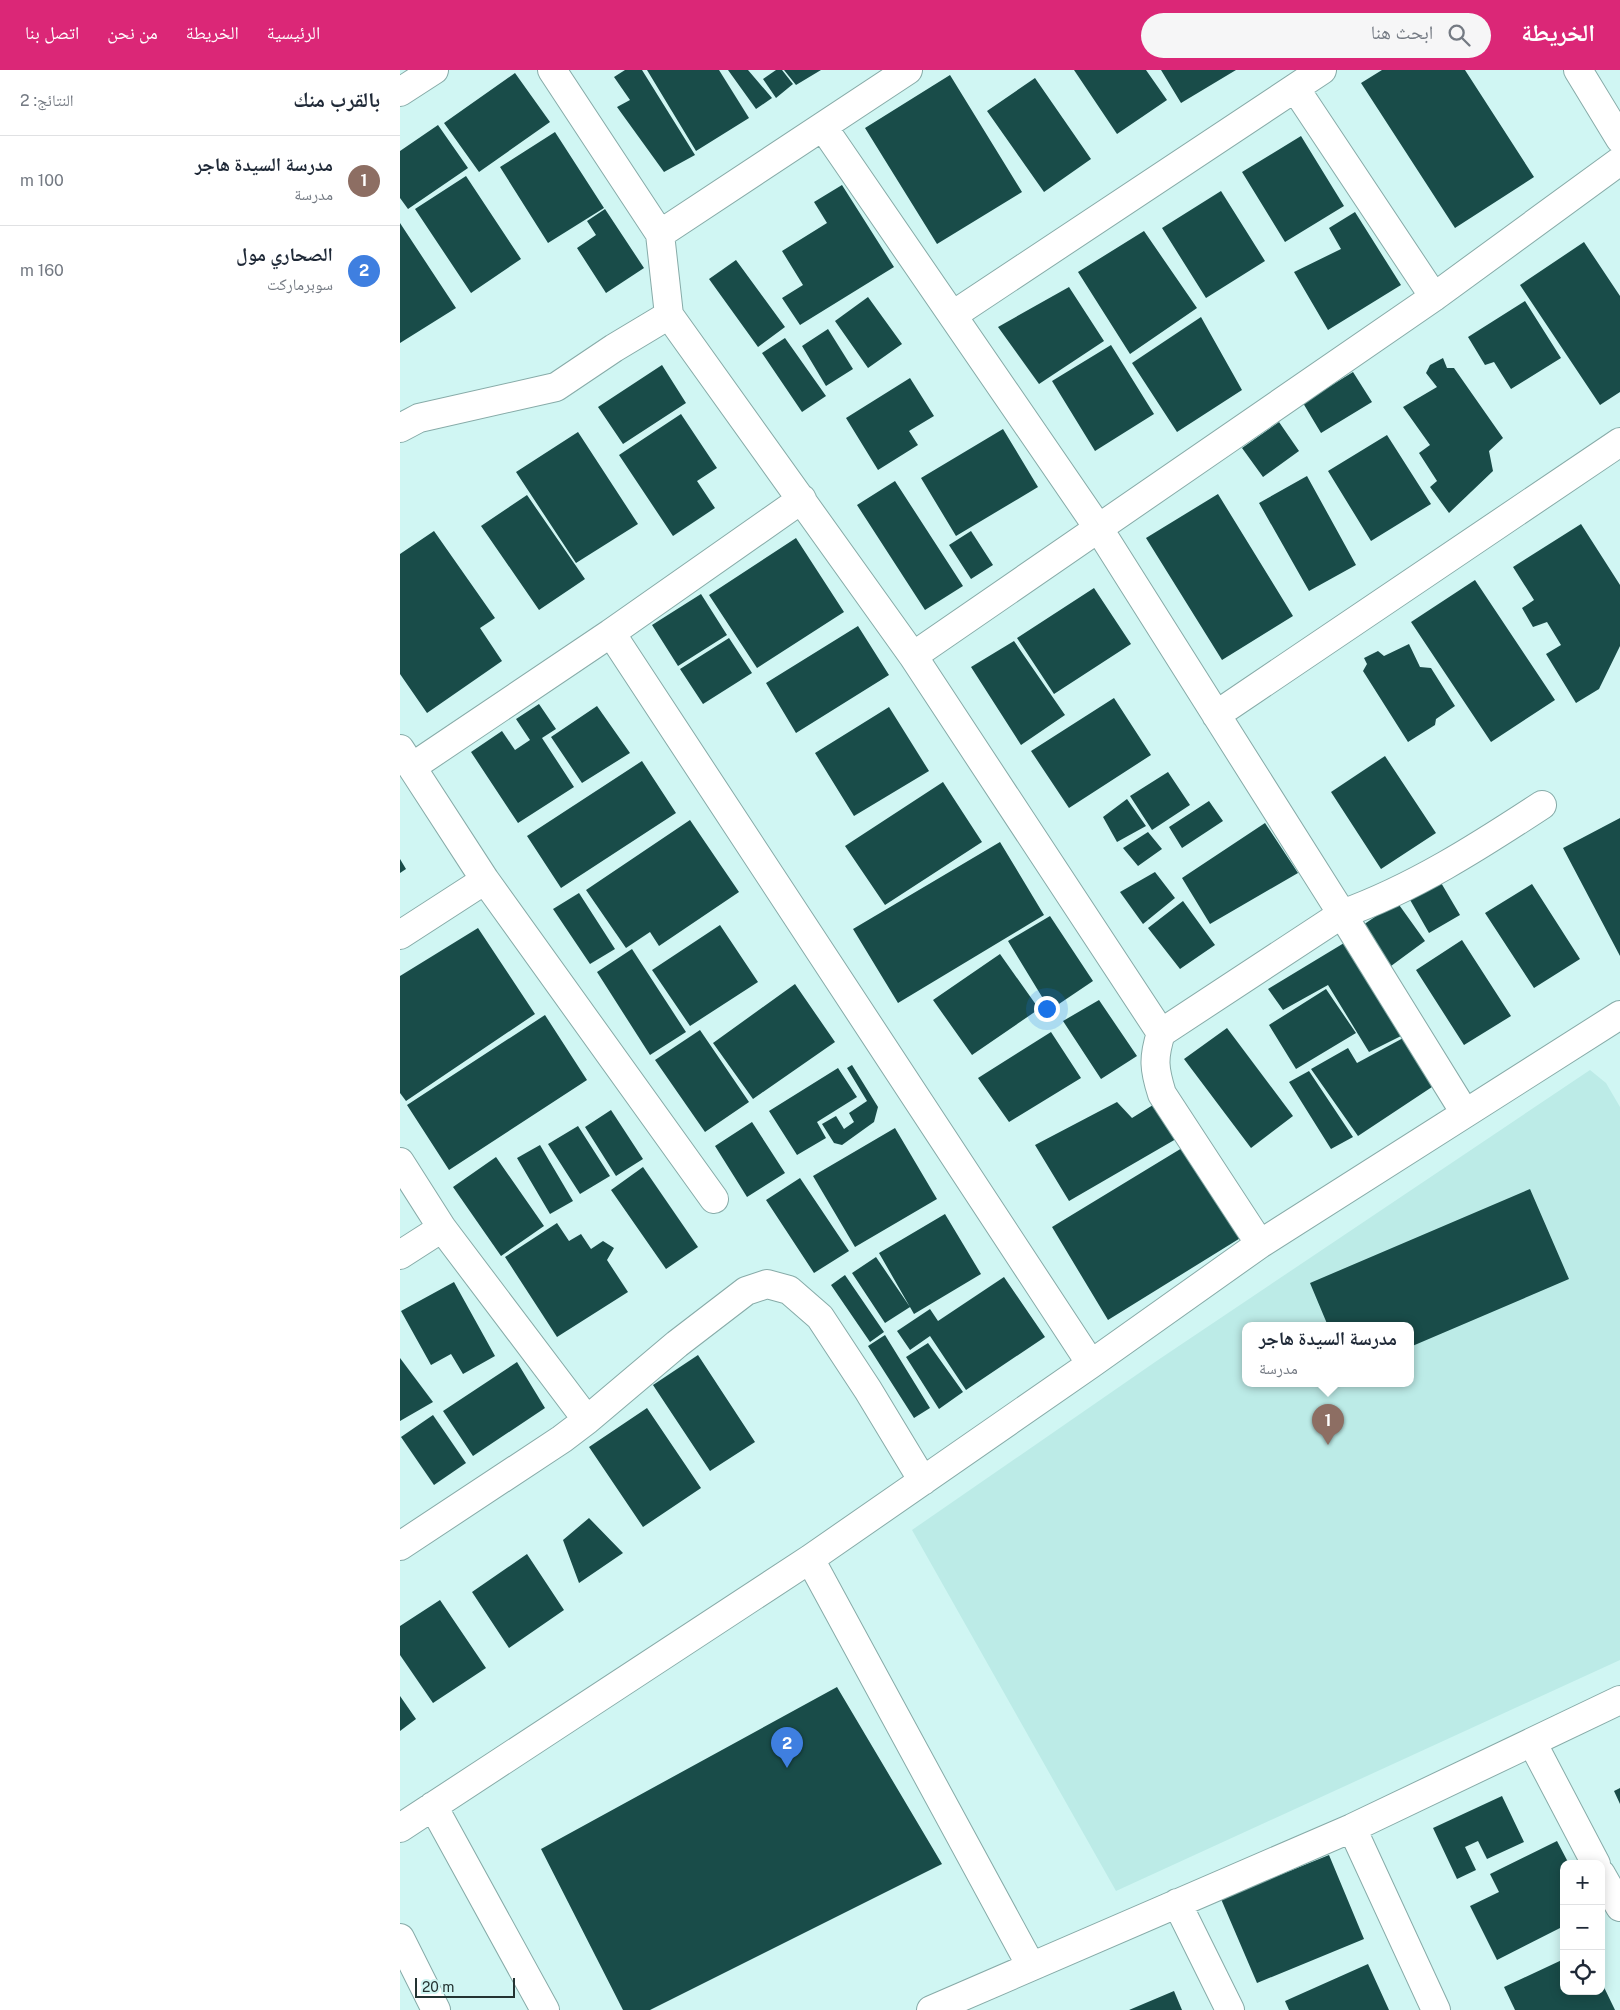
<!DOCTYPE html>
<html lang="ar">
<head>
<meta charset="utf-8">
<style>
	:root { --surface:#fff; --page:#f6f6f7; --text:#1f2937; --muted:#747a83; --line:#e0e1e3; --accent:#db2777 }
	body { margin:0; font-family:"Public Sans","Noto Naskh Arabic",sans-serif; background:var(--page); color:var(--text); direction:rtl }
	.controls { position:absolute; right:15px; bottom:15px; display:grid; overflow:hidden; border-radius:10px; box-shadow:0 2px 12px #0003 }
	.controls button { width:45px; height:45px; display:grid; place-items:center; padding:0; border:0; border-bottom:1px solid var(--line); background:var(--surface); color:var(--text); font:25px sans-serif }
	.scale { position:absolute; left:15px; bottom:12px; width:100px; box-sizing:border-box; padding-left:5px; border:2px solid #243332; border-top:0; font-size:14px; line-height:18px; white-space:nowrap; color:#243332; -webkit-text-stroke:4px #d0f6f3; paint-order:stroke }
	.you { position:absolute; left:646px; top:938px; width:18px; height:18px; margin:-12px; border:4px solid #fff; border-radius:50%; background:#1a73e8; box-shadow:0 0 0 8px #1a73e833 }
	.badge { display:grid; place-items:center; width:32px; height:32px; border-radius:50%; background:var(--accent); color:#fff; font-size:16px; font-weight:700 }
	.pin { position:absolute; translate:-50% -41px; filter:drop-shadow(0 1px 2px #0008) }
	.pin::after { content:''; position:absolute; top:26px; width:18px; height:15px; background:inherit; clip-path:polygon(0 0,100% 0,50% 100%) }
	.popup { position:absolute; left:842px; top:1252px; width:172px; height:65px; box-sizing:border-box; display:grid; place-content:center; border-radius:10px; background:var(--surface); filter:drop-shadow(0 1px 4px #0005); font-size:16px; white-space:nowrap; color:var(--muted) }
	.popup b { font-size:19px; color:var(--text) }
	.popup::after { content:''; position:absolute; left:50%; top:100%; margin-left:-10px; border:10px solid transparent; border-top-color:var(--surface) }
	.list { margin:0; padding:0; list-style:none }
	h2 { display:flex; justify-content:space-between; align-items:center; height:65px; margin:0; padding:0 20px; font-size:21px }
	h2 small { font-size:16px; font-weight:400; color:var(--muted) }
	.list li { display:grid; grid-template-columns:32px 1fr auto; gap:15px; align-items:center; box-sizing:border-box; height:90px; padding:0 20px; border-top:1px solid var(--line) }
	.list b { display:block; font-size:19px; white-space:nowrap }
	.list p { margin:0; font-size:16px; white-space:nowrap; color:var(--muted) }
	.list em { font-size:16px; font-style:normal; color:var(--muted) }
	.icon { flex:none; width:28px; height:28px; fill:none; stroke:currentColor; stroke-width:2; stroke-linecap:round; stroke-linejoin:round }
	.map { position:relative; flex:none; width:1220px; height:1940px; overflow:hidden; direction:ltr }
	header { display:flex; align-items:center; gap:30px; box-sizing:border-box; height:70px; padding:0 25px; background:var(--accent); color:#fff }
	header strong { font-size:24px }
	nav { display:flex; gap:28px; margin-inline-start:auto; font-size:18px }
	.search { width:350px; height:45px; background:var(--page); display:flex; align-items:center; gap:12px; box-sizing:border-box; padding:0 18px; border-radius:28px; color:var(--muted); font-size:19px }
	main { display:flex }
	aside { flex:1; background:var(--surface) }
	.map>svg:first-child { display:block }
</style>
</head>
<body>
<header>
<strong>الخريطة</strong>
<div class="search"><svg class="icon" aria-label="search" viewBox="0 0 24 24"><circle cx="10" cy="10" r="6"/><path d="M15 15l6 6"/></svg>ابحث هنا</div>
<nav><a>الرئيسية</a><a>الخريطة</a><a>من نحن</a><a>اتصل بنا</a></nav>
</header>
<main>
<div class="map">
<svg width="1220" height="1940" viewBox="0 0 1220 1940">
	<rect width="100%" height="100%" fill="#d0f6f3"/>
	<!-- built -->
	<path fill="#bcebe7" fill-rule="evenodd" d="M1190 1000 1206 1013 1220 1037V1590L716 1821 512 1460 758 1290ZM846 1256H1010V1314H846Z"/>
	<!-- building -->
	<path fill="#194c49" d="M225 0H242L295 85 264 102 217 37 230 30 214 7Z
		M247 0H319L349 48 296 81Z
		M328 0H348L372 28 356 39Z
		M376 0H382L393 14 376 28 363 9Z
		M384 0H421L396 15Z
		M674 0H746L767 30 717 64Z
		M761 0H836L781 33Z
		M982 0H1065L1134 107 1055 158 961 13Z
		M115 3 150 52 79 102 44 53Z
		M550 5 622 122 537 174 465 58Z
		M635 8 691 89 644 122 587 41Z
		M38 55 68 98 8 139 0 128V81Z
		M155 62 204 138 148 173 100 97Z
		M901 66 944 136 885 172 842 102Z
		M66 106 121 189 71 223 15 139Z
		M442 115 494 197 400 255 382 228 403 215 382 181 427 153 414 132Z
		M821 121 865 191 806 228 762 158Z
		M205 139 244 198 206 223 177 178 196 165 187 151Z
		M955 142 1001 215 928 260 894 202 941 179 929 158Z
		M0 153 56 238 0 273Z
		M744 161 797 238 730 284 678 202Z
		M1184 172 1220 226V322L1200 335 1120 215Z
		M336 190 385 257 358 277 309 209Z
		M669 217 704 271 639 314 598 257Z
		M468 227 502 274 468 298 435 251Z
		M1125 231 1161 288 1111 319 1094 292 1085 295 1068 267Z
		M801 247 842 320 777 362 732 293Z
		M428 259 453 299 426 316 402 276Z
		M385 268 426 326 402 342 362 283Z
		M711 275 754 344 695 381 652 311Z
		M1043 288 1047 298H1054L1103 368 1089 381 1093 401 1049 443 1030 417 1037 411 1019 383 1030 375 1003 337 1037 317 1026 303 1030 295Z
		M262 295 286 333 223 374 198 337Z
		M953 302 972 332 921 363 903 333Z
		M510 308 534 346 509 361 518 375 478 400 446 348Z
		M281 344 317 398 297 411 315 438 273 466 219 385Z
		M879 352 899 381 863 407 842 378Z
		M603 359 638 417 556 466 521 408Z
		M178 362 238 454 176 493 116 402Z
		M987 365 1031 434 971 471 928 401Z
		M907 406 956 495 909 521 859 433Z
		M495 411 563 516 525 540 457 435Z
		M818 424 893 546 822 590 746 468Z
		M127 425 185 509 139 540 81 456Z
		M1181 454 1220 515V576L1199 619 1176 633 1146 584 1161 575 1147 552 1133 557 1122 538 1134 530 1113 497Z
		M34 461 95 548 80 558 102 591 27 643 0 604V484Z
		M571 461 593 495 571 509 549 475Z
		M396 468 444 542 357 598 309 525Z
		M1075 510 1155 630 1091 672 1011 552Z
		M694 518 731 574 654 624 617 568Z
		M301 524 327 565 278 596 252 555Z
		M458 556 489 605 396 663 366 613Z
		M329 568 352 603 303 634 280 599Z
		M614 571 665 645 621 675 571 597Z
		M1009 574 1020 597 1031 598 1055 636 1036 649 1035 655 1008 672 963 601 967 594 964 588 978 581 984 586Z
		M714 628 751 685 669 738 631 681Z
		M139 634 156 659 142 668 174 717 118 753 71 682 102 661 115 680 130 670 116 649Z
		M197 636 230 683 182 713 151 667Z
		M489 637 529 701 454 746 415 683Z
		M985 686 1036 763 981 799 931 722Z
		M242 691 276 743 161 818 127 766Z
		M768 702 790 735 752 760 730 726Z
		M543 712 582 772 485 835 445 776Z
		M727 729 746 756 717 772 703 747Z
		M809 731 823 751 782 778 769 757Z
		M1220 748V886L1163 778Z
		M290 750 339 822 259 876 250 862 226 878 186 820Z
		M865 753 898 803 810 854 782 808Z
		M748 762 762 779 738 796 723 778Z
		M600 772 644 845 498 933 453 859Z
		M0 789 6 799 0 803Z
		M755 802 775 828 743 854 720 822Z
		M1040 811 1060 845 1029 863 1009 828Z
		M1132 814 1180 889 1134 918 1085 843Z
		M179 823 215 879 190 894 153 839Z
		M783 831 815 875 780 899 748 858Z
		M997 832 1025 871 991 896 963 855Z
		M650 846 693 911 650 940 608 871Z
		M320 855 358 912 290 956 252 900Z
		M78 858 135 944 6 1031 0 1023V906Z
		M949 870 1009 962 969 982 928 915 883 940 868 919Z
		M1062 870 1111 946 1064 975 1016 900Z
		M232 879 286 962 250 985 197 902Z
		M600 884 639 939 572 985 533 930Z
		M395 914 435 972 353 1029 313 973Z
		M926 919 956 963 896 999 869 955Z
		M699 930 737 986 701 1009 663 951Z
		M145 945 187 1010 49 1100 7 1035Z
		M827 958 893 1046 851 1078 784 989Z
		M300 960 349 1032 305 1062 255 990Z
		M651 962 681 1008 609 1052 578 1008Z
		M1005 967 1038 1013 958 1066 911 999 948 978 957 993Z
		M452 995 478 1037 474 1052 442 1075 434 1073 422 1054 436 1046 444 1059 454 1052 449 1043 467 1031 447 998Z
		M438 998 457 1027 417 1052 426 1068 397 1085 369 1041Z
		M909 1001 953 1067 931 1079 889 1012Z
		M717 1032 732 1048 753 1035 776 1069 669 1131 635 1075Z
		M211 1040 243 1089 216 1106 185 1057Z
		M352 1052 385 1103 347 1127 315 1076Z
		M178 1056 210 1106 180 1124 148 1074Z
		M495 1058 537 1129 455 1177 413 1106Z
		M140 1075 173 1131 150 1144 117 1088Z
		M782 1078 842 1167 708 1250 652 1157Z
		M96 1087 144 1156 101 1186 53 1117Z
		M243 1097 298 1177 266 1199 211 1120Z
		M400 1108 449 1181 414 1203 366 1130Z
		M1130 1119 1169 1209 1010 1277V1256H928L910 1213Z
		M545 1144 581 1204 514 1244 479 1183Z
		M157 1153 169 1171 181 1164 191 1179 203 1171 214 1178 207 1190 228 1222 157 1267 105 1187Z
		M476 1187 510 1237 485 1253 452 1203Z
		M445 1205 484 1262 470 1272 431 1215Z
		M604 1207 645 1267 566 1320 530 1266 510 1280 497 1261 530 1239 538 1251Z
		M54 1212 95 1286 63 1304 51 1284 31 1295 1 1241Z
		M485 1265 530 1338 514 1348 468 1276Z
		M528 1273 563 1322 539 1339 506 1287Z
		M298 1285 355 1372 310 1401 253 1315Z
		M0 1288 33 1332 0 1351Z
		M117 1292 145 1338 73 1386 43 1341Z
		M247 1338 301 1418 243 1457 189 1377Z
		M33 1345 66 1393 34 1415 1 1367Z
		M189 1448 223 1483 179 1513 163 1470Z
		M127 1484 164 1540 109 1578 72 1522Z
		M40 1530 86 1598 33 1633 0 1585V1556Z
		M437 1617 542 1794 250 1940H223L141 1779Z
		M0 1626 16 1649 0 1661Z
		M1220 1718V1734L1214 1721Z
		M1102 1726 1124 1772 1087 1789 1078 1771 1065 1777 1076 1800 1057 1809 1033 1758Z
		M1157 1771 1169 1794H1164V1856L1097 1890 1070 1836 1099 1822 1090 1804Z
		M929 1785 964 1869 857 1913 821 1829Z
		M1164 1889V1921H1201V1911L1215 1940H1115L1104 1917Z
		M968 1894 989 1940H889L885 1931Z
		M774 1921 782 1940H729Z"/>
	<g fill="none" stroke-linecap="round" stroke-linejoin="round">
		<defs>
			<path id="minor" d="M152 0 260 164 269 245 513 586 761 963
				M1178 0 1220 69
				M895 18 1034 227
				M0 22 34 0
				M423 57 699 459 942 844 761 963C753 988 754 999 762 1024L860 1174
				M260 164 508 0
				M553 245 922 0
				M0 358 19 348 156 317 214 278 269 245
				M211 563 402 429
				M513 586 1034 227 1220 91
				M816 645 1220 372
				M0 679 85 810 314 1129
				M12 697 211 563 691 1294
				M0 865 85 810
				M1065 1043 942 844C1014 818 1078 777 1142 735
				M0 1092 42 1158 187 1350
				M0 1185 42 1158
				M0 1476 162 1369 187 1350 277 1274 346 1221 367 1214 389 1220 420 1247 468 1320 523 1411
				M410 1489 631 1896
				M1132 1672 1196 1794
				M33 1736 145 1940
				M0 1758 410 1489 691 1294 860 1174 1220 945
				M952 1758 1036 1940
				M1201 1804 1220 1837
				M777 1833 830 1940
				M0 1868 36 1940
				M531 1940 952 1758 1220 1630"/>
		</defs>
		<!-- minor casing -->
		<use href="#minor" stroke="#87aba8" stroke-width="30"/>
		<!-- minor -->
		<use href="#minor" stroke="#fff" stroke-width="28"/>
	</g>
</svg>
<div class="controls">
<button>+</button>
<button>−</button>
<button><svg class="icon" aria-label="locate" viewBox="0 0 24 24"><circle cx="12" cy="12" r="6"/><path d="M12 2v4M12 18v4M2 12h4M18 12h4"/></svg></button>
</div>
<div class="scale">20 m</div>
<div class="you"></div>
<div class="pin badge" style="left:928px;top:1375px;background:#8d6e63">1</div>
<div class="popup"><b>مدرسة السيدة هاجر</b>مدرسة</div>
<div class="pin badge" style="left:387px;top:1698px;background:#3f7fe0">2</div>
</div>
<aside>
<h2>بالقرب منك<small>النتائج: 2</small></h2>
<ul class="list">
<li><span class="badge" style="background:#8d6e63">1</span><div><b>مدرسة السيدة هاجر</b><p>مدرسة</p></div><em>100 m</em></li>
<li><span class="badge" style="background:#3f7fe0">2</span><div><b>الصحاري مول</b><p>سوبرماركت</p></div><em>160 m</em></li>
</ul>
</aside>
</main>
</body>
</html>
